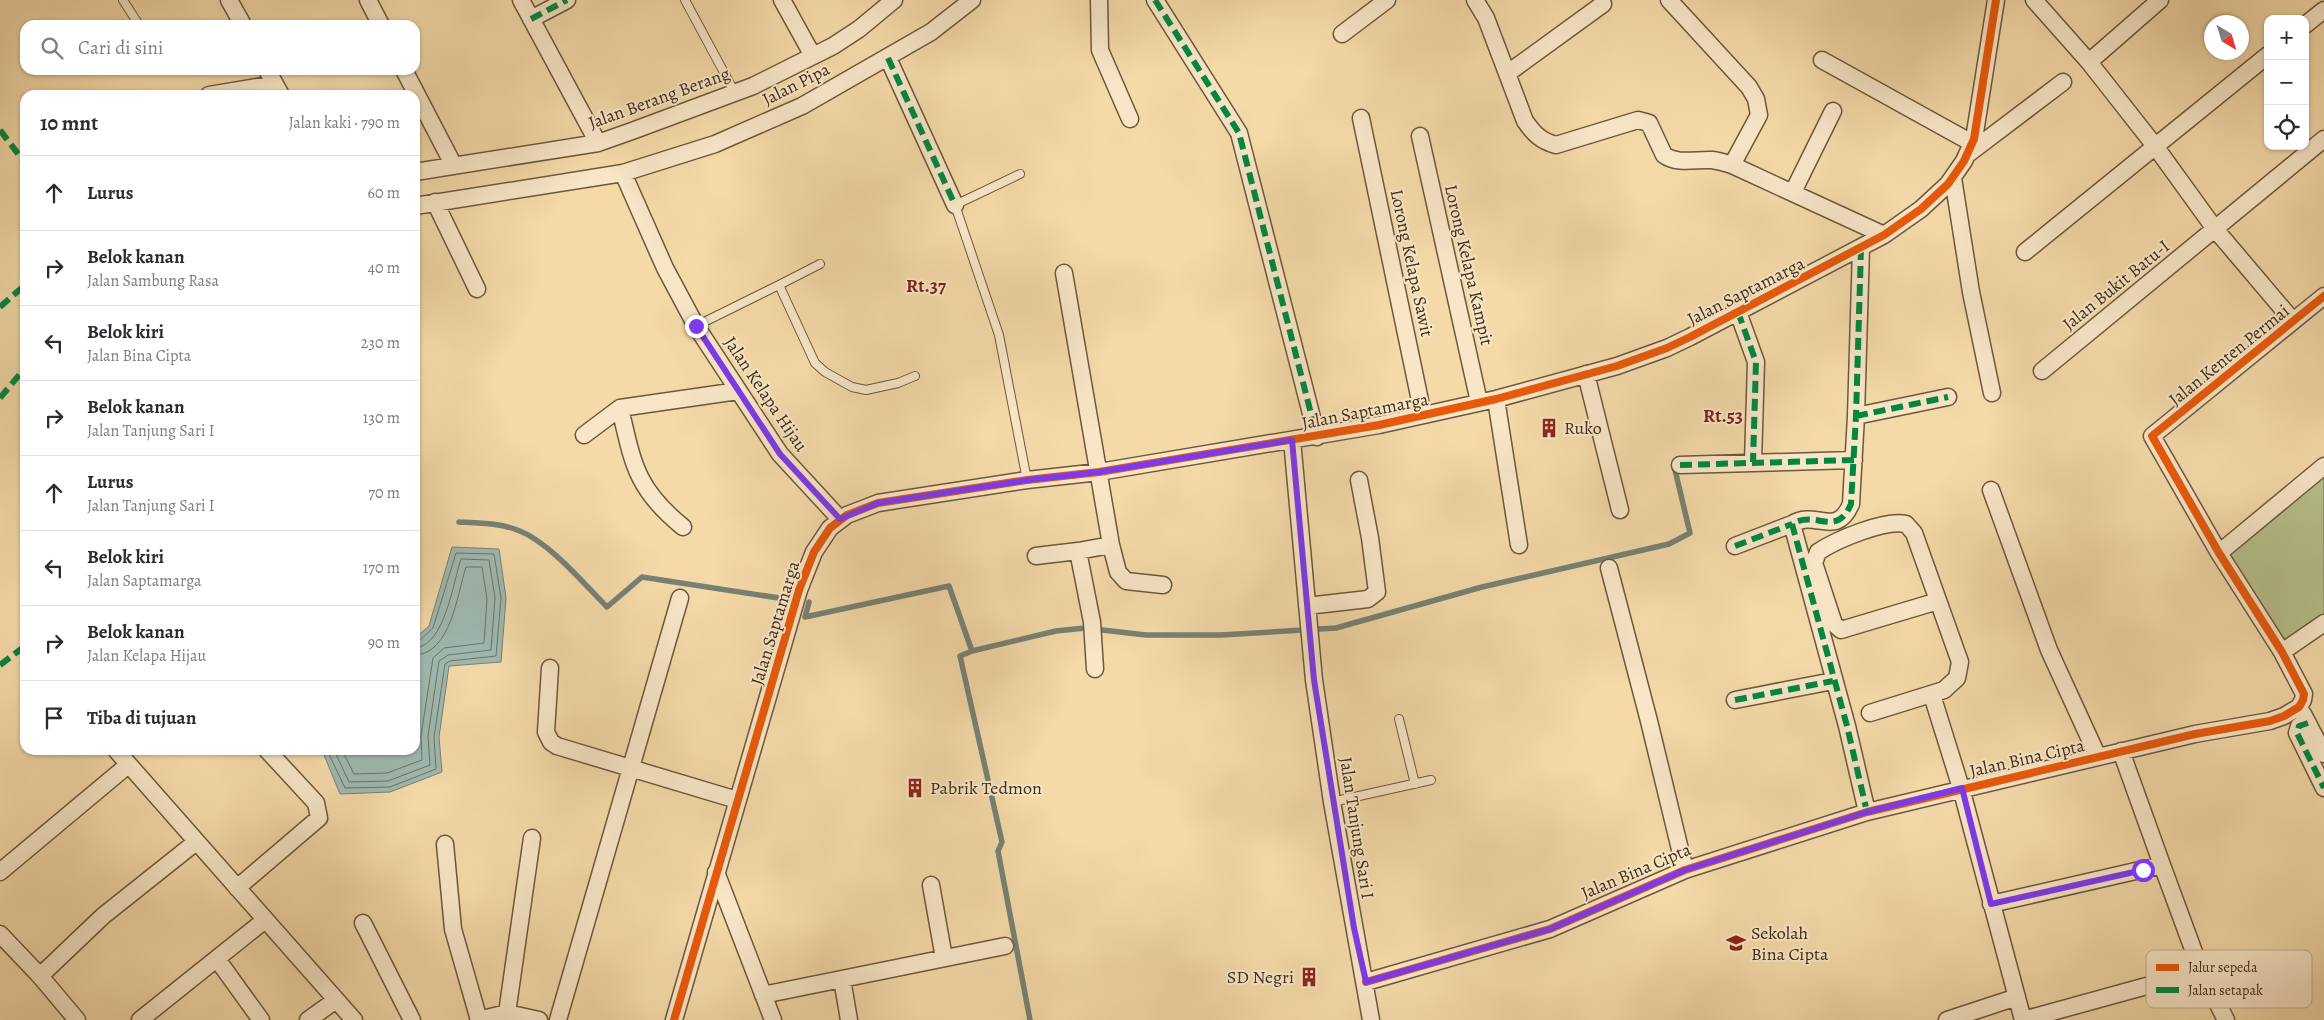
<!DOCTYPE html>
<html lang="id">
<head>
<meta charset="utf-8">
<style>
	:root { --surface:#fff; --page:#f7f7f7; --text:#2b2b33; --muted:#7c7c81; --line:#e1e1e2 }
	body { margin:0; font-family:Alegreya,serif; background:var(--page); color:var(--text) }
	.controls { position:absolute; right:15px; top:15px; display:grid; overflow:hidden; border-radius:10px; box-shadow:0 1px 4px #0004 }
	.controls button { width:45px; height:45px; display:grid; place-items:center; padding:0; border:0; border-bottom:1px solid var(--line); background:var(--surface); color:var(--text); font:25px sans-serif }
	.compass { position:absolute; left:2204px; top:15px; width:45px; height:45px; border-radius:50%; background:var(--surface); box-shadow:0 1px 4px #0004; rotate:142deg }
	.stop { position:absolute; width:15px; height:15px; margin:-11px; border:4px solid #7c3aed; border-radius:50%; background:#fff }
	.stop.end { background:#7c3aed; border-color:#fff; box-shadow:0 1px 5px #0008 }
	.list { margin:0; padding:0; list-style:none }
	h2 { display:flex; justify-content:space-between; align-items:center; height:65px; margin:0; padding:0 20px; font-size:21px }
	h2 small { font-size:16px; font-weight:400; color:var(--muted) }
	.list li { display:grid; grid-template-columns:32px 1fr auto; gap:15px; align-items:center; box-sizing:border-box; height:75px; padding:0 20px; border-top:1px solid var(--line) }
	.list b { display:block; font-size:19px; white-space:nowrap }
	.list p { margin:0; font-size:16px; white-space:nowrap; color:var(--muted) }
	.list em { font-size:16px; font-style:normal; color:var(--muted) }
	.icon { flex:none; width:28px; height:28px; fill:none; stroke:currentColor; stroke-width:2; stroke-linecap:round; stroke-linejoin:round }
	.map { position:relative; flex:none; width:2324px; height:1020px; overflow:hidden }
	.search { position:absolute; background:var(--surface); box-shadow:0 1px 4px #0004; left:20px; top:20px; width:400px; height:55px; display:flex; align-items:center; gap:12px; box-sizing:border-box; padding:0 18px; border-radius:15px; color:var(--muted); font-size:19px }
	.panel { position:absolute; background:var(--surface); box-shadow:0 1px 4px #0004; left:20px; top:90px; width:400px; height:665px; border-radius:15px }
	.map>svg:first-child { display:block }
</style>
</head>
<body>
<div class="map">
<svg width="2324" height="1020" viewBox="0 0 2324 1020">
	<rect width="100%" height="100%" fill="#f4d9a9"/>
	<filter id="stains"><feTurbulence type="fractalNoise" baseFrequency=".004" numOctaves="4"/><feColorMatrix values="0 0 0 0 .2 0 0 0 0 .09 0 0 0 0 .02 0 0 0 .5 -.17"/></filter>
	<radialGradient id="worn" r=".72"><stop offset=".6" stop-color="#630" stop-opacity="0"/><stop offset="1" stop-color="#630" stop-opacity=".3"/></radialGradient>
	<!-- green -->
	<path fill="#b6c08c" stroke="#7a7651" d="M2324 471V617L2285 644 2224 552Z"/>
	<!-- water -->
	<path fill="#9eb9b1" stroke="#788173" d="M452 547 499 549 506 598 501 662 449 666 439 737 442 772 390 792 340 794 322 750H415V638L429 626Z"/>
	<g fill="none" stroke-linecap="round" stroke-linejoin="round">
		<!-- shore -->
		<path stroke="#6e7364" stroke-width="1" d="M327 750 345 788 390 787 436 769 434 737 445 664 450 661 496 656 501 598 494 554 456 553 433 628 420 640 415 641
			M334 750 349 782 388 781 430 765 428 736 439 661 448 655 491 650 495 598 489 560 461 559C453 582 445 646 415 648
			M342 750 354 774 387 773 422 760 421 736 433 658 444 648 484 643 487 599 482 567H466C457 594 451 654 415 655"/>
		<!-- stream -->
		<path stroke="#788173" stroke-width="5.5" d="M459 522C479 523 501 523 520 531 551 544 583 583 607 607L642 577 779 598
			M809 602 805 617 949 586 972 651 1056 631 1085 628 1146 635H1221L1336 628 1482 587 1669 544 1690 533 1675 470
			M972 651 960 656 1002 842 998 851 1030 1020"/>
		<defs>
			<path id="lane" d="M123 0 139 25
				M685 0 735 93
				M1020 174 955 205 999 335 1027 480
				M820 264 779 285 815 363 825 372 852 387 866 390 898 383 915 376
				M696 326 779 285
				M1399 719 1415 784
				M1332 802 1431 780"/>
			<path id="street" d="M229 0 243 25
				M368 0 381 25
				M521 0 598 143
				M782 0 813 56
				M1099 0 1100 50 1130 119
				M1155 0 1239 133 1317 437
				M1475 0 1486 18 1525 121C1534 134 1541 141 1556 145L1638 120 1649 123 1664 155C1678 165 1697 159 1712 160 1719 161 1726 163 1732 165
				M1669 0 1749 87 1756 99 1759 115 1732 165 1884 235
				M2034 0 2089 62 2155 146 2215 229 2293 321
				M531 19 567 0
				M2305 25 2324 10
				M1342 34 1387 0
				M888 58 955 205
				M1822 60 1972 143
				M2089 62 2160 0
				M267 70 281 95
				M404 70 454 166
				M1508 73 1603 4
				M209 95 275 84
				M1361 118 1423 415
				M1420 136 1479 402
				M1968 154 2063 82
				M415 172 598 143 632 131 753 86 833 46 859 29 894 0
				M623 173 665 268 696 326 780 454 840 519
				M1953 178 1971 292 1992 393
				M1793 192 1833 111
				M435 202 477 289
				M415 206 623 173 715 144 802 106 931 32 972 0
				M1861 248 1856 416 1851 504C1836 539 1816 509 1792 524L1847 726 1867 812
				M2025 252 2268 55
				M1064 273 1111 545 1118 572 1126 581 1163 585
				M1738 312 1756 362 1753 462
				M2042 371 2324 139
				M1586 374 1620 510
				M1496 399 1519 545
				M620 408C633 464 636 489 683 527
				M1856 416 1948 397
				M584 435 620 408 738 391
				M1292 440 1314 680 1332 802 1371 1020
				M1680 465 1854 460
				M1991 490 2049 650 2098 757
				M1735 546 1792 524
				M1078 551 1092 622 1095 669
				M2219 553 2324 466
				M1036 556 1078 551 1111 545
				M1609 568 1649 721 1685 870
				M1307 606 1368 599 1377 592 1370 538 1359 480
				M2282 652 2324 623
				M550 668 546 732 551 742 557 746 737 800
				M1932 695 1961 788 2023 1020 2201 971
				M1735 700 1833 681
				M1870 713 1944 690 1957 678 1960 662 1914 533 1906 524C1885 519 1836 540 1818 552L1814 563 1834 624 1841 630 1938 601
				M2303 714 2324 754
				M2308 723 2299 726 2297 733 2324 788
				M116 750 354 1020
				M2121 751 2162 865
				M445 844 453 929 479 1020
				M0 872 128 765
				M716 872 773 1020
				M931 885 944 958
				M237 888 319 818 316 803 267 750
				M1991 904 2162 865 2201 971 2226 1020
				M363 923 412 1020
				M0 934 40 976 77 1020
				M217 959 261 1020
				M40 976 103 916 196 842
				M842 979 849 1020
				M1366 982 1550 929 1685 870 1867 812 2195 734 2270 721 2284 716 2299 707 2303 700 2304 694 2282 652 2219 553 2152 436 2324 296
				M763 995 1005 946
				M507 1013 532 838
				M140 1020 265 920
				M308 1020 336 1000
				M478 1020 507 1013 539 1020
				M558 1020 680 598
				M674 1020 799 590 814 552 830 528 847 515 878 503 1027 480 1099 472 1379 425 1496 399 1617 366 1667 348 1690 337 1884 235 1921 209 1948 184 1964 161 1974 139 1996 0
				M1947 1020 2017 997"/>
		</defs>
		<!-- lane casing -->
		<use href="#lane" stroke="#6c583b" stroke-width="10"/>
		<!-- street casing -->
		<use href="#street" stroke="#6c583b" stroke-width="19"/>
		<!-- lane -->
		<use href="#lane" stroke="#f8e6c7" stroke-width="8"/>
		<!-- street -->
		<use href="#street" stroke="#f8e6c7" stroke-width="16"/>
		<!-- quiet -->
		<path stroke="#00873e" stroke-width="6" stroke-dasharray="12 6" stroke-linecap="butt" d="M1155 0 1239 133 1317 437
			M531 19 567 0
			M888 58 955 205
			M0 130 25 163
			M1861 248 1856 416 1851 504C1836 539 1816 509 1792 524L1847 726 1867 812
			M0 307 25 285
			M1738 312 1756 362 1753 462
			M0 398 25 368
			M1856 416 1948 397
			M1680 465 1854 460
			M1735 546 1792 524
			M0 665 25 646
			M1735 700 1833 681
			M2308 723 2299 726 2297 733 2324 788"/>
		<defs>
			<path id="cycleway" d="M1366 982 1550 929 1685 870 1867 812 2195 734 2270 721 2284 716 2299 707 2303 700 2304 694 2282 652 2219 553 2152 436 2324 296
				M674 1020 799 590 814 552 830 528 847 515 878 503 1027 480 1099 472 1379 425 1496 399 1617 366 1667 348 1690 337 1884 235 1921 209 1948 184 1964 161 1974 139 1996 0"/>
		</defs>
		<!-- cycleway casing -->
		<use href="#cycleway" stroke="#f8e6c7" stroke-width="11"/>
		<!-- cycleway -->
		<use href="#cycleway" stroke="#e8590c" stroke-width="8"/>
	</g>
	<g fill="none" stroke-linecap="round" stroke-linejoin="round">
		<!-- route -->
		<path stroke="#7c3aed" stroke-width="6" d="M696 326 780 454 840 519 878 503 1028 480 1099 472 1292 440 1314 680 1354 928 1366 982 1550 929 1685 870 1867 812 1962 788 1991 904 2143 870"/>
	</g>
	<!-- icons -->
	<defs>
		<symbol id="building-bare" viewBox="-9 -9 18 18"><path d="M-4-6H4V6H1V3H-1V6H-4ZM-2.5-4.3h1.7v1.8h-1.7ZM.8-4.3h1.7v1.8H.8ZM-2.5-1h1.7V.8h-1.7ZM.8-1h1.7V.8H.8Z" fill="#8f2418" stroke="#f8e6c7" stroke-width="2.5" paint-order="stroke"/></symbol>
		<symbol id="school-bare" viewBox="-9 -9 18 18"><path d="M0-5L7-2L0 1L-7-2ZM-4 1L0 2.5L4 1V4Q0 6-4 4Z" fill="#8f2418" stroke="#f8e6c7" stroke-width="2.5" paint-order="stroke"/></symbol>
	</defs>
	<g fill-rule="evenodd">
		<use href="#building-bare" x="1535" y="414" width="28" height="28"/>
		<use href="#building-bare" x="901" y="774" width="28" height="28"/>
		<use href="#school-bare" x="1722" y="929" width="28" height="28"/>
		<use href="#building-bare" x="1295" y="963" width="28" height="28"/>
	</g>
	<g text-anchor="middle" stroke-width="4" stroke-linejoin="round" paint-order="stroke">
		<!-- street labels -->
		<g font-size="18" fill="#3f2d16" stroke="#f8e6c7">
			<text transform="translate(796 84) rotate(-27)" y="6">Jalan Pipa</text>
			<text transform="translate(659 98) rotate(-20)" y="6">Jalan Berang Berang</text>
			<text transform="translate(1412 263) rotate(78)" y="6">Lorong Kelapa Sawit</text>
			<text transform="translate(1469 265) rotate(77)" y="6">Lorong Kelapa Kampit</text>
			<text transform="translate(2116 285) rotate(-39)" y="6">Jalan Bukit Batu-I</text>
			<text transform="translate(1746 291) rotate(-27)" y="6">Jalan Saptamarga</text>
			<text transform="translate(2229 355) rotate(-39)" y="6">Jalan Kenten Permai</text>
			<text transform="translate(766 394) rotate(56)" y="6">Jalan Kelapa Hijau</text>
			<text transform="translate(1365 411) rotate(-11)" y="6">Jalan Saptamarga</text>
			<text transform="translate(775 623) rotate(-73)" y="6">Jalan Saptamarga</text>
			<text transform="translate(2027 758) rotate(-13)" y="6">Jalan Bina Cipta</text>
			<text transform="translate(1357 828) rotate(81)" y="6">Jalan Tanjung Sari I</text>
			<text transform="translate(1636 871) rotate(-23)" y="6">Jalan Bina Cipta</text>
		</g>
		<!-- poi labels -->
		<g font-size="18" fill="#3f2d16" stroke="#f8e6c7" text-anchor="start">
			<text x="1564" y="434">Ruko</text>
			<text x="930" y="794">Pabrik Tedmon</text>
			<text x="1751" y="939">Sekolah<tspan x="1751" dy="21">Bina Cipta</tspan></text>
			<text x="1294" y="983" text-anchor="end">SD Negri</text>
		</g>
		<!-- neighbourhood labels -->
		<g font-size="19" font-weight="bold" fill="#7a1f14" stroke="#f8e6c7">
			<text x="926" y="292">Rt.37</text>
			<text x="1723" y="422">Rt.53</text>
		</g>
	</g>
	<!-- legend -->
	<rect x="2146" y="950" width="166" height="58" rx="8" fill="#f8e6c7" stroke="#c0ae92" stroke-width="1"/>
	<rect x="2156" y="964" width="23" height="7" fill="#e8590c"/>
	<rect x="2156" y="987" width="23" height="6" fill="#00873e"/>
	<g font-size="14" fill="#3f2d16">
		<text x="2188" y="972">Jalur sepeda</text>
		<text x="2188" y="995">Jalan setapak</text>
	</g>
	<rect width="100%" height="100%" filter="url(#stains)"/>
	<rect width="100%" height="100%" fill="url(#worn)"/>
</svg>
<div class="controls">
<button>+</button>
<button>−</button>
<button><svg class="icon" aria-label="locate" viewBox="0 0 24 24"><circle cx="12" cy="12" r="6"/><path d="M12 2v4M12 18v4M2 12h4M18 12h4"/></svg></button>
</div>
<svg class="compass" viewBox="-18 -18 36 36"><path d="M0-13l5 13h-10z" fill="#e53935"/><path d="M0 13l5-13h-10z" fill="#7c7c81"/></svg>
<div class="stop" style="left:2143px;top:870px"></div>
<div class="stop end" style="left:696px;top:326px"></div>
<div class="search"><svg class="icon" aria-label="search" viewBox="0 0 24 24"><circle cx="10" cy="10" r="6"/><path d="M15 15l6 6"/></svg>Cari di sini</div>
<section class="panel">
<h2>10 mnt<small>Jalan kaki · 790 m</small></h2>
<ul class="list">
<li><svg class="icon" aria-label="ahead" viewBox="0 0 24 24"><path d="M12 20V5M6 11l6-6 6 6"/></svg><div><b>Lurus</b></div><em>60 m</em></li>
<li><svg class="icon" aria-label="right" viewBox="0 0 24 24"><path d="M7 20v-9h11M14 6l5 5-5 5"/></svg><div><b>Belok kanan</b><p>Jalan Sambung Rasa</p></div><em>40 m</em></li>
<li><svg class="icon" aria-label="left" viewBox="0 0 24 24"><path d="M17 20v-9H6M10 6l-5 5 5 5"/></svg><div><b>Belok kiri</b><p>Jalan Bina Cipta</p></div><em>230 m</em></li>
<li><svg class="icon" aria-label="right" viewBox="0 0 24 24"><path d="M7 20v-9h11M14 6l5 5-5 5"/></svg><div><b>Belok kanan</b><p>Jalan Tanjung Sari I</p></div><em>130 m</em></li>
<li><svg class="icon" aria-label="ahead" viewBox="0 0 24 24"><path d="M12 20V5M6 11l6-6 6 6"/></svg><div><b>Lurus</b><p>Jalan Tanjung Sari I</p></div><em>70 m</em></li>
<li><svg class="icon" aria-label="left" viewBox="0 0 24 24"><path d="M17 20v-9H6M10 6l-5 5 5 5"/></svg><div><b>Belok kiri</b><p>Jalan Saptamarga</p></div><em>170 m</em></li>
<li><svg class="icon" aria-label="right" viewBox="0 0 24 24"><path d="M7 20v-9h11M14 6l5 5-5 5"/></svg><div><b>Belok kanan</b><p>Jalan Kelapa Hijau</p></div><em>90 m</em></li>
<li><svg class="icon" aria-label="arrive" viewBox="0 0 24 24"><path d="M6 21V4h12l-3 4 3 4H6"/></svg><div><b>Tiba di tujuan</b></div></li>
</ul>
</section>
</div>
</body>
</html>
